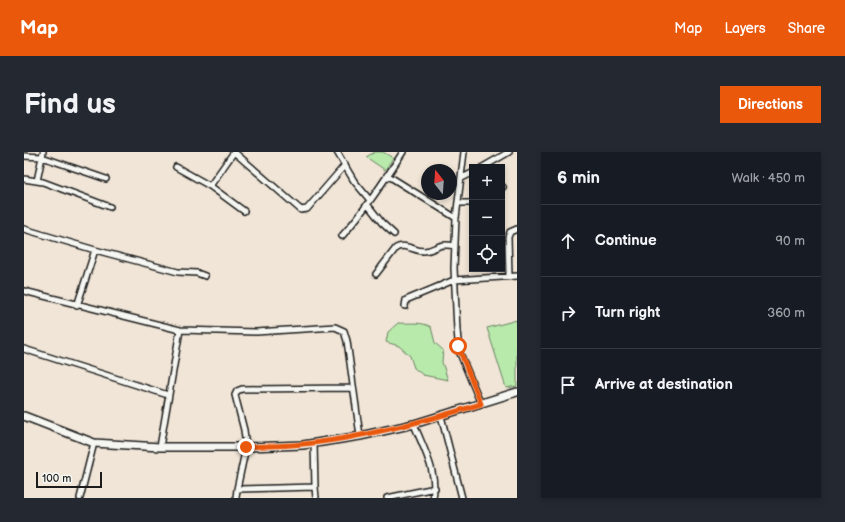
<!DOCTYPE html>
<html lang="en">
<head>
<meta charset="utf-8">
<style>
	:root { --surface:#171b24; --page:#242831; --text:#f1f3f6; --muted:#9ea1a6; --line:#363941; --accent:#ea580c }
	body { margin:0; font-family:"Balsamiq Sans",sans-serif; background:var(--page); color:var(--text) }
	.controls { position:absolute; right:12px; top:12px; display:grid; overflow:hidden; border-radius:0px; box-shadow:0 2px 6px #0003 }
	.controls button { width:36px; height:36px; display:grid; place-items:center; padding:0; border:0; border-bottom:1px solid var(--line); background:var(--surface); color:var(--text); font:20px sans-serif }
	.compass { position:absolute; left:397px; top:12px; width:36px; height:36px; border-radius:50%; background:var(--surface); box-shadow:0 2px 6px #0003; rotate:343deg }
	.scale { position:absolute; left:12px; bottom:10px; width:66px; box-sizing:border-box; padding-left:4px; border:2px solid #1c1c1c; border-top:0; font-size:11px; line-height:14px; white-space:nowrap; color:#1c1c1c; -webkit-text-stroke:3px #f6f6f2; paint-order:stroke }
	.stop { position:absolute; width:12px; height:12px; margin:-9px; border:3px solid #ea580c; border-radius:50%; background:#fff }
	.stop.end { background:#ea580c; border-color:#fff; box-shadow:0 1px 4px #0008 }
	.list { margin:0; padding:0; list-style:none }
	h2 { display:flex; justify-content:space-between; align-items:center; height:52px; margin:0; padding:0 16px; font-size:17px }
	h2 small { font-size:13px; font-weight:400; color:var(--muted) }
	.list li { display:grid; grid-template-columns:26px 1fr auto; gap:12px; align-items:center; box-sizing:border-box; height:72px; padding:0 16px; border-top:1px solid var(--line) }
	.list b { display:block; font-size:15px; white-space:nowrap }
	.list em { font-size:13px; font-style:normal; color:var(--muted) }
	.icon { flex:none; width:22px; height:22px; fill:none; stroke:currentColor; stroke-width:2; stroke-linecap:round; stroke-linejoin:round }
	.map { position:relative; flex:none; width:493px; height:346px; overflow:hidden; border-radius:0px }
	header { display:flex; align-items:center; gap:24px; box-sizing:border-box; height:56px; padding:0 20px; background:var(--accent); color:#fff }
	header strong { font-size:19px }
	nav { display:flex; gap:22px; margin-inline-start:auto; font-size:14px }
	.intro { display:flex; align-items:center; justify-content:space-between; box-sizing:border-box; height:96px; padding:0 24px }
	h1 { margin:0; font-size:28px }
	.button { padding:10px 18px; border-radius:0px; background:var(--accent); color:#fff; font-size:14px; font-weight:700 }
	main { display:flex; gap:24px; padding:0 24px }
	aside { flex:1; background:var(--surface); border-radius:0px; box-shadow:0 2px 6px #0003 }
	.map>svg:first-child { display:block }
</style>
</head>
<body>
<header>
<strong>Map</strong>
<nav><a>Map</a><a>Layers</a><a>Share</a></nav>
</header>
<div class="intro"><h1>Find us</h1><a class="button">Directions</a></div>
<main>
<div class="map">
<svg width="493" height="346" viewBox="0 0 493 346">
	<rect width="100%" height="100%" fill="#f0e5d6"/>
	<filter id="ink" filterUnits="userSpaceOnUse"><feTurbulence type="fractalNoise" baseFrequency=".025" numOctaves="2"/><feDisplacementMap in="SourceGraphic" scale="8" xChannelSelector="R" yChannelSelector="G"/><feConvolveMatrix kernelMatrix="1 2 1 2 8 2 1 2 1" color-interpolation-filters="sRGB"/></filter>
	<g filter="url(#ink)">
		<!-- green -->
		<path fill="#b8eaab" stroke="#6a8364" d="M351 0H359L369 6 361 18 342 5Z
			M493 168V234L482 236 463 176Z
			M374 171C385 172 397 169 407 175L411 191 419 198 418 210 424 228 399 223 390 216 386 204 375 194 362 190 364 180Z"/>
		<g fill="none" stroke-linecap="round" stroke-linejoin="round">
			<defs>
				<path id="street" d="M210 0 277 58 283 57 321 13
					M313 0 330 29 345 47
					M440 0 432 66 430 116 433 178 435 199 457 252
					M0 4 18 5 82 27
					M152 15 186 34 210 0
					M459 15 485 0
					M363 23 432 66
					M438 26 448 21
					M0 27 19 30 86 55
					M13 29 19 0
					M186 34 220 59
					M478 36 479 35
					M434 51H448
					M343 52 358 71 370 82
					M0 77 71 98
					M318 84C341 58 360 29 379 0
					M352 122 372 96C382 91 390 99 400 99 413 98 413 90 431 94
					M485 124 484 85 486 80 493 77
					M0 139 156 178 232 180 311 175 320 179 323 189 336 284
					M53 154 71 98 154 120 173 121 181 124
					M381 154 382 148 430 128 493 124
					M0 197 144 243
					M417 264 438 346
					M390 272C399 296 414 320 409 346
					M290 291 291 335
					M136 295 156 178
					M56 346 70 291
					M212 346 213 337
					M292 346 291 335 213 337 222 295 220 278 211 243 213 239 218 237 329 236
					M363 346 411 336"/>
				<path id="secondary" d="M0 264 70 291 136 295H222L279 293 336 284 390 272 493 240"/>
			</defs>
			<!-- street casing -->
			<use href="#street" stroke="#1c1c1c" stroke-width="8"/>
			<!-- secondary casing -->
			<use href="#secondary" stroke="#1c1c1c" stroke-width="10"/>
			<!-- street -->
			<use href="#street" stroke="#f6f6f2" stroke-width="5"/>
			<!-- secondary -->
			<use href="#secondary" stroke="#f6f6f2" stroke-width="7"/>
		</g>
	</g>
	<g fill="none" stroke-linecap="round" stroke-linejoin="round" filter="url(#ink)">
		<!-- route -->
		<path stroke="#ea580c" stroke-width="5" d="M222 295C244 294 267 294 289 291 346 284 402 269 457 252L434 194"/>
	</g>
</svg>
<div class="controls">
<button>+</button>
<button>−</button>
<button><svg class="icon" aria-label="locate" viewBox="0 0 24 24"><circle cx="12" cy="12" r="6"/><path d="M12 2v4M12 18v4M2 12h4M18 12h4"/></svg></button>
</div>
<svg class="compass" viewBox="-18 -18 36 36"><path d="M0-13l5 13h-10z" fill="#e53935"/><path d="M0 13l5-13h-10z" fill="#9ea1a6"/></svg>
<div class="scale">100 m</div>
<div class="stop" style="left:434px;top:194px"></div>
<div class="stop end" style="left:222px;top:295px"></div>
</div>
<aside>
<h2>6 min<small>Walk · 450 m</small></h2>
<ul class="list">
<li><svg class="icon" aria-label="ahead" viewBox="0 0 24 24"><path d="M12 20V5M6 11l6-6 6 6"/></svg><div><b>Continue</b></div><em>90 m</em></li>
<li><svg class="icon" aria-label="right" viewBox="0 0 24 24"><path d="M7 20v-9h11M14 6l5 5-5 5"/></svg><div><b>Turn right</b></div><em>360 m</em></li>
<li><svg class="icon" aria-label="arrive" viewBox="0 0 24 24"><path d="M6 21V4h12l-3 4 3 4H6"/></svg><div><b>Arrive at destination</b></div></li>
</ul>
</aside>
</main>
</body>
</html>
